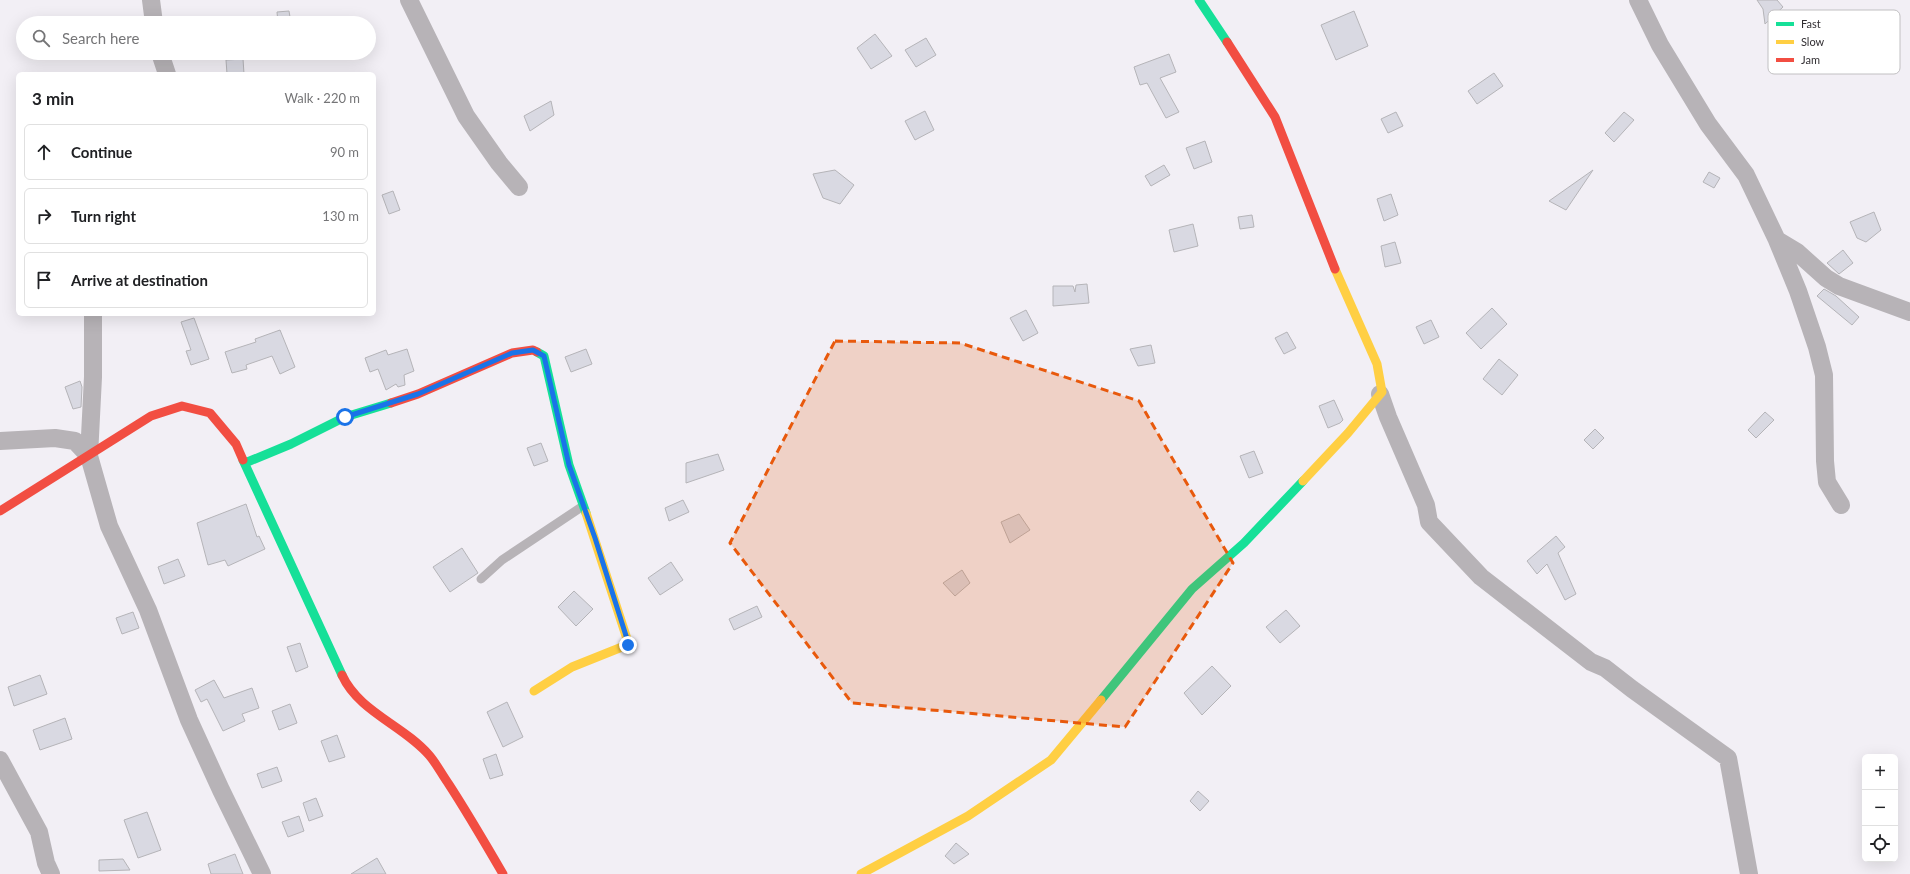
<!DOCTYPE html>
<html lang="en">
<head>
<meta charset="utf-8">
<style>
	:root { --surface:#fff; --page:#f6f6f6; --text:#202124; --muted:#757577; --line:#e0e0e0 }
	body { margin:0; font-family:Lato,sans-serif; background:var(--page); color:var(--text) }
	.controls { position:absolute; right:12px; bottom:12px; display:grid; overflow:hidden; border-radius:6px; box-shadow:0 4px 16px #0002 }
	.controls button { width:36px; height:36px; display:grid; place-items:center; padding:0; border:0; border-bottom:1px solid var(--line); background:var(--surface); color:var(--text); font:20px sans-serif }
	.stop { position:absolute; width:12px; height:12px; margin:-9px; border:3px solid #1a73e8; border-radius:50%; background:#fff }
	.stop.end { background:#1a73e8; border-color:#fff; box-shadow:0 1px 4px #0008 }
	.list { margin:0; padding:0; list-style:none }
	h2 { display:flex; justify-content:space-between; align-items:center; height:52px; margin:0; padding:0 16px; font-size:17px }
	h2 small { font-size:13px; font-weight:400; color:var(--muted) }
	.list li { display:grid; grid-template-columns:26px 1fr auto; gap:12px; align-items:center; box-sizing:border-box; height:56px; margin:0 8px 8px; padding:0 8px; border:1px solid var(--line); border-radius:6px }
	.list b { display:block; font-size:15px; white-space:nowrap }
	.list em { font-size:13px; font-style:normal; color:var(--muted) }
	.icon { flex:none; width:22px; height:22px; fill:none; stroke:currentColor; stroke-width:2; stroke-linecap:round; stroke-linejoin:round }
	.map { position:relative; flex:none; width:1910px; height:874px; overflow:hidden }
	.search { position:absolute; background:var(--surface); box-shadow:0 4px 16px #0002; left:16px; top:16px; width:360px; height:44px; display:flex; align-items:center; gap:10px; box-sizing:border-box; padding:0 14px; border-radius:22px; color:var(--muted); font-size:15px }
	.panel { position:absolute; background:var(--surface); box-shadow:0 4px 16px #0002; left:16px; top:72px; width:360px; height:244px; border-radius:6px }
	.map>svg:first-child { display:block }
</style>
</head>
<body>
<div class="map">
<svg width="1910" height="874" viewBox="0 0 1910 874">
	<rect width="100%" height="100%" fill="#f2eff5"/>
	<!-- building -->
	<path fill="#d9d9e2" stroke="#b5b4b8" d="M1757 0H1777L1783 7 1765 24 1763 9Z
		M289 11 291 23H278L277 12Z
		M1354 11 1368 46 1336 60 1321 25Z
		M875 34 892 56 871 69 857 48Z
		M926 38 936 55 916 67 905 50Z
		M1169 54 1176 72 1160 78 1179 112 1166 118 1147 83 1140 85 1134 67Z
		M243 59 244 74H227L226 60Z
		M1494 73 1503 86 1477 104 1468 91Z
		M551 101 554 115 530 131 524 116Z
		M925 111 934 130 915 140 905 121Z
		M1396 112 1403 126 1388 133 1381 119Z
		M1624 112 1634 120 1614 142 1605 133Z
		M1205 141 1212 162 1194 169 1186 148Z
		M1164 165 1170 175 1151 186 1145 176Z
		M835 170 854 185 840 204 823 198 813 174Z
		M1593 170 1566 210 1549 201Z
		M1709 172 1720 178 1714 188 1703 182Z
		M393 191 400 210 389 214 382 195Z
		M1391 194 1398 215 1384 221 1377 199Z
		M1874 212 1881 230 1866 242 1857 238 1850 222Z
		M1252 215 1254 227 1240 229 1238 217Z
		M1193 224 1198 246 1174 252 1169 230Z
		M1395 242 1401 263 1385 267 1381 246Z
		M1843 250 1853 263 1839 274 1827 263Z
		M1087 284 1089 303 1053 306V286H1073L1075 292 1076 285Z
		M1824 289 1836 296 1859 317 1852 325 1817 296Z
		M1492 308 1507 324 1481 349 1466 333Z
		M1026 310 1038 333 1023 341 1010 318Z
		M194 318 209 359 191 365 186 351 191 350 181 322Z
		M1431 320 1439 337 1424 344 1416 327Z
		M280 330 295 367 280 374 272 356 246 365 247 369 232 373 225 352 256 342 255 339Z
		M1287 332 1296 348 1284 354 1275 338Z
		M1151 345 1155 363 1138 366 1130 349Z
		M407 349 414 371 404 375 405 385 398 387 396 384 386 390 378 369 370 372 365 358 386 350 388 355Z
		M586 349 592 364 571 372 565 357Z
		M1499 359 1518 375 1502 395 1483 379Z
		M80 381 82 387 81 407 73 409 65 387Z
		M1334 400 1343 420 1340 423 1328 428 1319 406Z
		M1765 412 1774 420 1756 438 1748 430Z
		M1595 429 1604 438 1593 449 1584 440Z
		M541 443 548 461 534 466 527 448Z
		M1254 451 1263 473 1249 478 1240 456Z
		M718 454 724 470 686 483V463Z
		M683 500 689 512 669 521 665 508Z
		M246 504 257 537 259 536 265 549 228 566 225 560 208 565 197 523Z
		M1019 514 1030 530 1010 543 1001 522Z
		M1556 536 1565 547 1558 553 1576 594 1565 600 1547 564 1537 574 1527 561Z
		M462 548 478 573 450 592 433 567Z
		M178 559 185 576 164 584 158 567Z
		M671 562 683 580 660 595 648 578Z
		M962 570 970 583 955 596 943 583Z
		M574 591 593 609 576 626 558 607Z
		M757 606 762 617 734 630 729 619Z
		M1286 610 1300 626 1280 643 1266 627Z
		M133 612 139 628 122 634 116 618Z
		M300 643 308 667 296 672 287 647Z
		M1212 666 1231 686 1202 715 1184 693Z
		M40 675 47 694 14 706 8 687Z
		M214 680 224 698 252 688 259 708 242 714 245 721 223 731 207 699 201 702 195 690Z
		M507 702 523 737 503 747 487 712Z
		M290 704 297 723 279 730 272 711Z
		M65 718 72 739 40 750 33 730Z
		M337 735 345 757 329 762 321 741Z
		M496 754 503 775 490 779 483 759Z
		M277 767 282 781 262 788 257 774Z
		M1198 791 1209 801 1200 811 1190 801Z
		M316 798 323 816 309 821 303 803Z
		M147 812 161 850 138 858 124 820Z
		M299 816 304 831 288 837 282 822Z
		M956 843 969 854 954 864 945 856Z
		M235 854 243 874H211L208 864Z
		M377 858 386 874H351Z
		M123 859 130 870 99 871V860Z"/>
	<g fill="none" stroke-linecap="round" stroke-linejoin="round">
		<!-- lane -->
		<path stroke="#b7b3b7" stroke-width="9" d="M481 579 502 560 583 506"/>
		<!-- street -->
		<path stroke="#b7b3b7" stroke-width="18" d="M151 0 154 23
			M409 0 466 116 499 163 519 187
			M1638 0 1660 45 1708 124 1746 175 1777 240 1798 291 1817 347 1824 375 1825 461 1827 482 1841 505
			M160 53 167 74
			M1777 240 1797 252 1826 278 1839 286 1910 312
			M1380 394 1388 417 1426 505 1429 522 1481 577 1591 662 1605 668 1632 689 1728 758 1749 874
			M0 441 55 438 75 441 89 456 109 526 148 610 189 720 221 790 262 874
			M89 456 93 377V314
			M0 760 39 832 46 863 51 874"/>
		<!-- fast -->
		<path stroke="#16e098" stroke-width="9" d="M1199 0 1227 42
			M537 352 544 356 569 465 586 513
			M243 460 342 675
			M245 463 291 444 345 417 391 403
			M1101 700 1192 589 1244 543 1303 481"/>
		<!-- slow -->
		<path stroke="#ffcf43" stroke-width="9" d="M1303 481 1348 433 1382 392 1377 364 1335 269
			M534 691 572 667 627 645 628 642 586 513
			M861 874 968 816 1051 760 1101 700"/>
		<!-- jam -->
		<path stroke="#f24e42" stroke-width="9" d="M1227 42 1275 117 1335 269
			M391 403 418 394 512 353 533 350 537 352
			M0 511 151 416 182 406 210 413 236 444 243 460
			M342 675C359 712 403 725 429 755 436 763 441 773 448 783 467 812 485 843 503 874"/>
	</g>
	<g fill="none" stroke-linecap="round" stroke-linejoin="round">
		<!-- route -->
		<path stroke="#1a73e8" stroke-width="5" d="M345 417 418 394 512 353 533 350 544 356 569 465 595 538 628 642V645"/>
	</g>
	<!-- marked area -->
	<path fill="#e8590c" fill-opacity="0.2" stroke="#e8590c" stroke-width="3" stroke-dasharray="8 5" stroke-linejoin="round" d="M835 341 960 343 1139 401 1233 563 1125 727 852 703 730 543Z"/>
	<!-- legend -->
	<rect x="1768" y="10" width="132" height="64" rx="6" fill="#fff" stroke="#c1c0c2" stroke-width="1"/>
	<rect x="1776" y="22" width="18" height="4" fill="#16e098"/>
	<rect x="1776" y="40" width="18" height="4" fill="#ffcf43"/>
	<rect x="1776" y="58" width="18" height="4" fill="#f24e42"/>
	<g font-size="11" fill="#312e32">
		<text x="1801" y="28">Fast</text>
		<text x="1801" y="46">Slow</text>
		<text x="1801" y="64">Jam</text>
	</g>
</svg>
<div class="controls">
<button>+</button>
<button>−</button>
<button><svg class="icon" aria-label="locate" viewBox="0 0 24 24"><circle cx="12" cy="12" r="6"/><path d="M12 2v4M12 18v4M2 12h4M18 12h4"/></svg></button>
</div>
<div class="stop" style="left:345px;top:417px"></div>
<div class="stop end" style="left:628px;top:645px"></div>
<div class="search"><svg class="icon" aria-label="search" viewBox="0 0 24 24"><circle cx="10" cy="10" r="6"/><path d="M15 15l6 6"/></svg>Search here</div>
<section class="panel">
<h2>3 min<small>Walk · 220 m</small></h2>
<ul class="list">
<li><svg class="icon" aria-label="ahead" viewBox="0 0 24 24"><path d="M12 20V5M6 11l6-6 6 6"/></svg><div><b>Continue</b></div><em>90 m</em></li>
<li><svg class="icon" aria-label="right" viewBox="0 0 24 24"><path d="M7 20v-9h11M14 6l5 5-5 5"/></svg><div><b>Turn right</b></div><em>130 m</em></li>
<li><svg class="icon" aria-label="arrive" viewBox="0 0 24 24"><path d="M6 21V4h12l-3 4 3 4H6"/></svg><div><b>Arrive at destination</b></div></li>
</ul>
</section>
</div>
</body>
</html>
